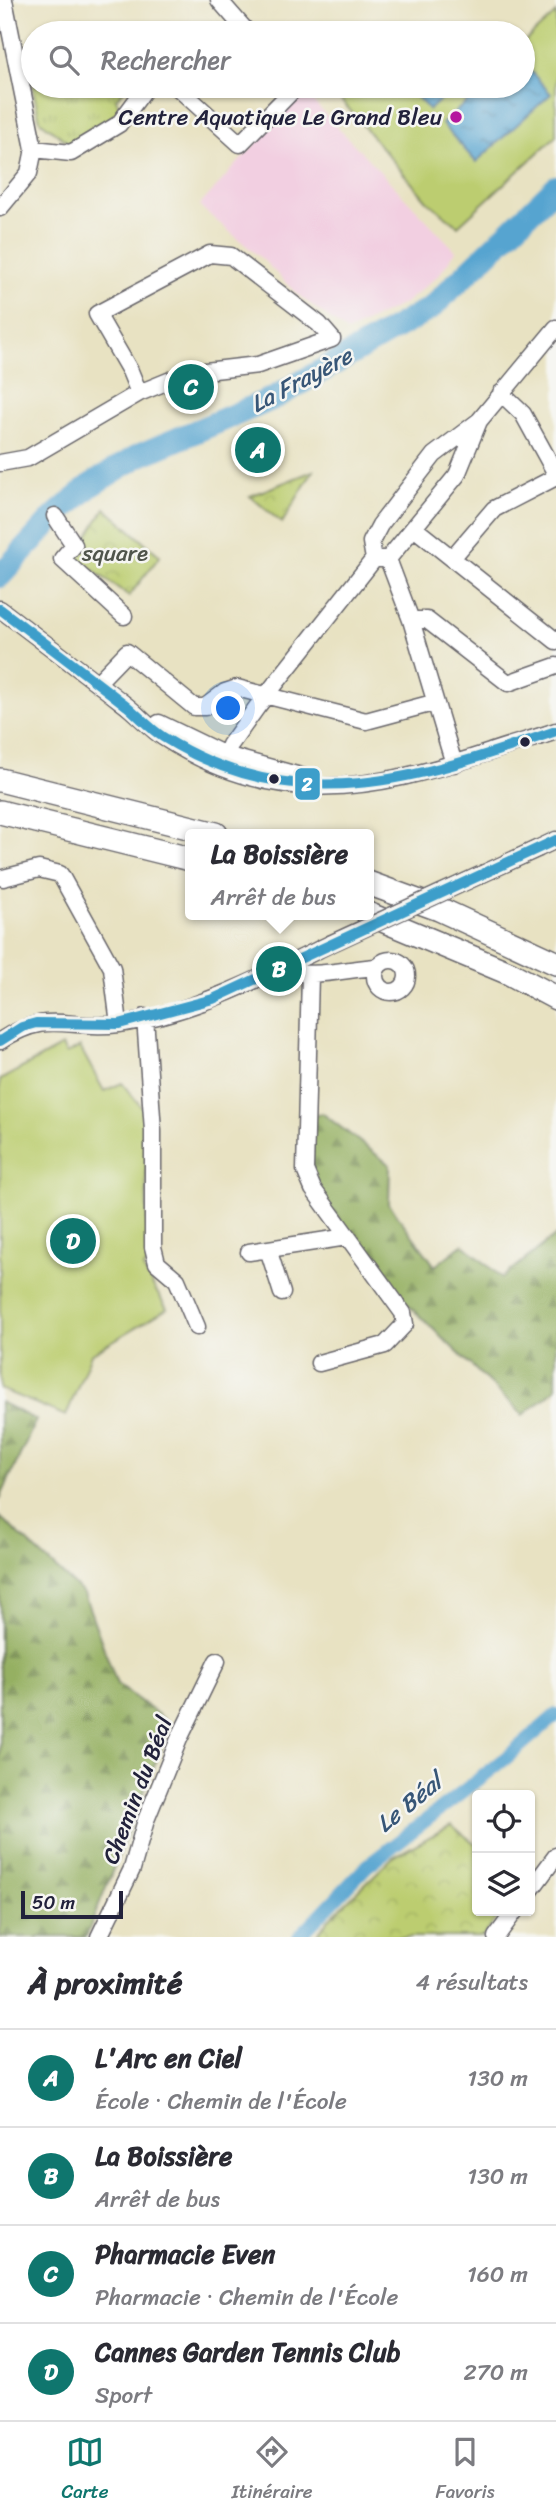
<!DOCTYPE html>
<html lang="fr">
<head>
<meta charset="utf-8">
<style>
	:root { --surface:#fff; --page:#f2f2f3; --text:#2b2b33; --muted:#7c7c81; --line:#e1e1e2; --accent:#0f766e }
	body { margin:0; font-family:Sriracha,sans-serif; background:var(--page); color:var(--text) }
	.controls { position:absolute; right:21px; bottom:21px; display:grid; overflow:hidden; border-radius:7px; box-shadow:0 2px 5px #0004 }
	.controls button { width:63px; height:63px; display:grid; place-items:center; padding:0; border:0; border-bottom:2px solid var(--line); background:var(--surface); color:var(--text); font:35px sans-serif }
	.scale { position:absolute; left:21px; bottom:18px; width:102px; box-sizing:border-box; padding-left:7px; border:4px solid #22223b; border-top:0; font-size:19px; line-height:24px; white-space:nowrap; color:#22223b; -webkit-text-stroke:5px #f6f6f2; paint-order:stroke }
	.you { position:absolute; left:229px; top:709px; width:24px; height:24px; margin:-18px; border:5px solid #fff; border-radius:50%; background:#1a73e8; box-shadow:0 0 0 10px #1a73e833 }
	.badge { display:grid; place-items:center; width:46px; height:46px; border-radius:50%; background:var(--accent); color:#fff; font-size:23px; font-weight:700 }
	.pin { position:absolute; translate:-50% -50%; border:4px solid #fff; box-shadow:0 2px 7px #0006 }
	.popup { position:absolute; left:185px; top:829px; width:189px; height:91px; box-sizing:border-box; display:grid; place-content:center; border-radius:7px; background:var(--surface); filter:drop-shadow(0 2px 5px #0005); font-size:23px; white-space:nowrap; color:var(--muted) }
	.popup b { font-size:26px; color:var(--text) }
	.popup::after { content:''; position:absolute; left:50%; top:100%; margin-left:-14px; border:14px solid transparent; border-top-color:var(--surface) }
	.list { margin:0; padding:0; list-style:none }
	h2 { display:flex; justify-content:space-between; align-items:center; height:91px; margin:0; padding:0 28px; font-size:30px }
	h2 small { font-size:23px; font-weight:400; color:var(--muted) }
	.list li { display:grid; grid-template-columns:46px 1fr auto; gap:21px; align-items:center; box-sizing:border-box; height:98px; padding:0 28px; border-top:2px solid var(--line) }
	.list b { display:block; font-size:26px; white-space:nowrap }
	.list p { margin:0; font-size:23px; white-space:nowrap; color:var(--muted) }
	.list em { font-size:23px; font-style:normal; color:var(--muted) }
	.icon { flex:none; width:38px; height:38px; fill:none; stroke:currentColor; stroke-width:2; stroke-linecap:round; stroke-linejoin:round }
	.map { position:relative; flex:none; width:556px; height:1937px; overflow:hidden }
	.search { position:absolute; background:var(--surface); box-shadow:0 2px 5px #0004; left:21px; right:21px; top:21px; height:77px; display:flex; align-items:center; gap:18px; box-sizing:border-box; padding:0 24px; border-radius:38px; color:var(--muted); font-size:26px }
	.sheet { height:483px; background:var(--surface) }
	nav { display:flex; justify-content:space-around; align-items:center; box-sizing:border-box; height:98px; border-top:2px solid var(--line); background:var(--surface); font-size:19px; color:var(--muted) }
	nav a { display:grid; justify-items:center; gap:4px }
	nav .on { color:var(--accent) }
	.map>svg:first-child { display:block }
</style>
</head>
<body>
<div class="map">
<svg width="556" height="1937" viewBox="0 0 556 1937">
	<defs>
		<pattern id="grass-tufts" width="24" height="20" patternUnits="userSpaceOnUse" patternTransform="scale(1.75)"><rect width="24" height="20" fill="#bccd70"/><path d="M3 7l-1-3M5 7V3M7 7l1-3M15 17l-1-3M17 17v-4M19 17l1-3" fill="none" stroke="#a1b062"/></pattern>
		<pattern id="forest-firs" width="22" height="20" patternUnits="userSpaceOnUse" patternTransform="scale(1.75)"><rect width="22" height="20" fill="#95b062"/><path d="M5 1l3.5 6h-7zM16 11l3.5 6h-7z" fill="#798f52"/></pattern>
		<pattern id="park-crowns" width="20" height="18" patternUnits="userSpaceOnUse" patternTransform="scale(1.75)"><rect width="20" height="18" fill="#bccd70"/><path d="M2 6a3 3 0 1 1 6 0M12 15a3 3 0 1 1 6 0" fill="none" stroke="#a1b062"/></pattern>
		<pattern id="water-ripples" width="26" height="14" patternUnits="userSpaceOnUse" patternTransform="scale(1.75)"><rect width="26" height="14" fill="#57a4d0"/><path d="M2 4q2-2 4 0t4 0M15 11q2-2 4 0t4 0" fill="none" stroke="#4885aa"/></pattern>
	</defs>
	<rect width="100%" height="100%" fill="#f6f6f2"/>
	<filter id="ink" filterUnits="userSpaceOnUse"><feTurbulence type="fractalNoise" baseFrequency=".0143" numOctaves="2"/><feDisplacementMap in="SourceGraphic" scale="14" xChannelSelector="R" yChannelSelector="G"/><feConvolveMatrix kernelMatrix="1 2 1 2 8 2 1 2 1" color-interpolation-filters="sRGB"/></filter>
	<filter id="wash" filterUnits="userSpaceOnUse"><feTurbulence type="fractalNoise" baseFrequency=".00686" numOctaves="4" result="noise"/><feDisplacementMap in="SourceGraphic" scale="28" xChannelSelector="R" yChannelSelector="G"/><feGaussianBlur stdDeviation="1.57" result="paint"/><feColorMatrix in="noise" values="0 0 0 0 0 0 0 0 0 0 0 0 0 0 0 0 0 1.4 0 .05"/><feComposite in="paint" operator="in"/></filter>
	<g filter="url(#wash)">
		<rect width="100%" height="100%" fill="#e8e2c2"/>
		<!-- built -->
		<path fill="#f2cfe1" d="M303 91 456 251 439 275 405 303 347 332 297 294 262 259 199 206Z"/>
		<!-- grass -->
		<path fill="url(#grass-tufts)" stroke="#6f7856" stroke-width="2" d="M32 85 33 86H128L116 99 120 108 117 118 73 146 40 121Z"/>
		<!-- forest -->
		<path fill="url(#forest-firs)" stroke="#5c694e" stroke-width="2" d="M322 1113 390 1165 389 1204 435 1266 463 1244 502 1278 556 1235V1389L523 1415 406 1303 331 1211 311 1172 313 1116Z
			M0 1402 36 1420 0 1499Z
			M0 1517 84 1594 117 1684 171 1724 86 1937H0Z"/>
		<!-- park -->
		<path fill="url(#park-crowns)" stroke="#6f7856" stroke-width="2" d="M313 471 282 523 250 496Z
			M105 508 160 556 129 596 75 557Z
			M451 1825 477 1845V1911H502L483 1937H316L328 1920 393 1857Z"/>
		<!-- pitch -->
		<path fill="#bccd70" stroke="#6f7856" stroke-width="2" d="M556 13V136L458 226 427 201 336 94 346 86H452L456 90 461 86H523V43Z
			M62 1046 66 1054 80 1047 104 1091 122 1083 145 1111 148 1263 143 1269 167 1309 91 1354 66 1416 0 1389V1080Z"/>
		<!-- water -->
		<path fill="url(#water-ripples)" stroke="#3c6386" stroke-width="2" d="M523 63 551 94 476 162 442 124 484 86H523Z
			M407 86H441L448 93 429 110Z"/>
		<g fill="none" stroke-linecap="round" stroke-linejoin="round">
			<!-- canal -->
			<path stroke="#57a4d0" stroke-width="14" d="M299 1937 367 1866 505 1759 556 1715"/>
			<!-- river -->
			<path stroke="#57a4d0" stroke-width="24" d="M0 576 55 516 91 485 138 456 274 398 431 308 556 187"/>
		</g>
	</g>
	<g filter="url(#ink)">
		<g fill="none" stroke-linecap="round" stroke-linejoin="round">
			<defs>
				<path id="minor" d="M219 0 248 33
					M176 86 240 144 294 89 291 86
					M34 149 71 153 119 124 147 86
					M0 208 29 173 34 149 4 0
					M501 393 523 414 556 474
					M479 421 457 475 388 559H374L371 542 380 525 434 455Z
					M479 421 556 328
					M0 463 28 458 139 393 188 373 258 365 332 339 319 324 231 256 210 254 97 314 130 371 139 393
					M55 516 74 545 62 559 124 616
					M414 528 556 641
					M452 558 494 509 556 477
					M388 559 411 620 454 764
					M0 609C41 640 82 671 123 703 137 713 149 728 163 737 275 810 371 791 490 752 512 744 534 739 556 731
					M411 620H427L508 683 556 666
					M97 683 127 652 194 707H205L225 692 237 688 366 721 433 703
					M159 723 225 755 304 777
					M222 765 230 745 257 707 374 559
					M539 848 556 840
					M3 878 39 869 60 874 112 968 119 1024
					M375 976a16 16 0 1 1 32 0a16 16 0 1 1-32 0Z
					M282 968C309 981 348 968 378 967
					M310 975 305 1170 313 1189 403 1313 405 1324 385 1345 319 1363
					M145 1017 153 1131V1247L157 1263 177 1280 197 1327
					M0 1041C51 1008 67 1031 119 1024 194 1013 263 977 330 944
					M268 1249 282 1293
					M249 1252 347 1237
					M530 1891 556 1856
					M99 1937 132 1869 146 1820 179 1739 217 1661
					M496 1937 515 1911"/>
				<path id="highway" d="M0 780 216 834
					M0 812 190 859
					M368 883 439 909 556 963
					M368 914 509 973 556 998"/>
			</defs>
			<!-- minor casing -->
			<use href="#minor" stroke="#67656a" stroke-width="19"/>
			<!-- highway casing -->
			<use href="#highway" stroke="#67656a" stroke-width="26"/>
			<!-- minor -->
			<use href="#minor" stroke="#fff" stroke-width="16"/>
			<!-- highway -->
			<use href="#highway" stroke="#fff" stroke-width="23"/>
			<defs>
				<path id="minor-bridge" d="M330 944 539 848"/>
			</defs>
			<!-- minor-bridge casing -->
			<use href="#minor-bridge" stroke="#67656a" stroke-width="19" stroke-linecap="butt"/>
			<!-- minor-bridge -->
			<use href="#minor-bridge" stroke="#fff" stroke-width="16"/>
			<defs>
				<path id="bus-1" d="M0 609C42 641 85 673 127 706 139 716 150 729 163 737 296 820 419 779 556 731
					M0 1041 22 1027 36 1023 119 1024 213 999 556 840"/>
			</defs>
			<!-- bus-1 casing -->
			<use href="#bus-1" stroke="#f6f6f2" stroke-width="16"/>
			<!-- bus-1 -->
			<use href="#bus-1" stroke="#3d9eca" stroke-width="10"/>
		</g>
	</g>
	<!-- markers -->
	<circle fill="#b5179e" stroke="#f6f6f2" stroke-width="2.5" cx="456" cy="117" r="7"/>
	<g fill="#22223b" stroke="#f6f6f2" stroke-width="2.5">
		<circle cx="525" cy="742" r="6"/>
		<circle cx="274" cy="779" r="6"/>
	</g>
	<g text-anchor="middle" stroke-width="5" stroke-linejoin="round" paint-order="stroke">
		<!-- poi labels -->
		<g font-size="23" fill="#22223b" stroke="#f6f6f2" text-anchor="end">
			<text x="442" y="125">Centre Aquatique Le Grand Bleu</text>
		</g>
		<!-- park labels -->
		<g font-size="23" fill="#50554b" stroke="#f6f6f2">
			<text x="115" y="561">square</text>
		</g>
		<!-- street labels -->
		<g font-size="23" fill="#22223b" stroke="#f6f6f2">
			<text transform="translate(137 1790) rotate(-69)" y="8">Chemin du Béal</text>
		</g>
		<!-- water labels -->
		<g font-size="24" font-style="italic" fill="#375677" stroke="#f6f6f2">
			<text transform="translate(301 380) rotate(-28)" y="8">La Frayère</text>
			<text transform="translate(409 1803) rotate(-39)" y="8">Le Béal</text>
		</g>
	</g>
	<rect stroke="#f6f6f2" stroke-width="2.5" x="294" y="767" width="27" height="34" rx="7" fill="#3d9eca"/>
	<g font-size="19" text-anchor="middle" font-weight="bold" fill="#fff">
		<text x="307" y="791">2</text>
	</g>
</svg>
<div class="controls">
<button><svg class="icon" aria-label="locate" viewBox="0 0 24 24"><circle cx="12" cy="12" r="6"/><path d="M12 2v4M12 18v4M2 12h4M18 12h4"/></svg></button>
<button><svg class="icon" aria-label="layers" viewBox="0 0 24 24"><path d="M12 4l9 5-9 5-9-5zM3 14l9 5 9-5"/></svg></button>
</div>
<div class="scale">50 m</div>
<div class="you"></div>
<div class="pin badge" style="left:258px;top:450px">A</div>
<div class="pin badge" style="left:279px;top:969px">B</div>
<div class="popup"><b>La Boissière</b>Arrêt de bus</div>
<div class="pin badge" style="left:191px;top:387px">C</div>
<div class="pin badge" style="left:73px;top:1241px">D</div>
<div class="search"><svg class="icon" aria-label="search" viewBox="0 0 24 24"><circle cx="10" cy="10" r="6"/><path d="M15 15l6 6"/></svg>Rechercher</div>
</div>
<section class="sheet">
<h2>À proximité<small>4 résultats</small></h2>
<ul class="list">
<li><span class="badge">A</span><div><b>L'Arc en Ciel</b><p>École · Chemin de l'École</p></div><em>130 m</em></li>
<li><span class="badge">B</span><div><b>La Boissière</b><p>Arrêt de bus</p></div><em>130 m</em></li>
<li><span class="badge">C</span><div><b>Pharmacie Even</b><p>Pharmacie · Chemin de l'École</p></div><em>160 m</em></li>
<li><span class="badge">D</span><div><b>Cannes Garden Tennis Club</b><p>Sport</p></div><em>270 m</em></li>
</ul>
</section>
<nav>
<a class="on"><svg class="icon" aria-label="map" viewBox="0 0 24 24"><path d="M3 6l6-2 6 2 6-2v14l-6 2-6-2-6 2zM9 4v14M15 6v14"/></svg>Carte</a>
<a><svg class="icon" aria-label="directions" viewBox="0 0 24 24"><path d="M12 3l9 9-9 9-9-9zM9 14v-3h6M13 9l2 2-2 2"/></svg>Itinéraire</a>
<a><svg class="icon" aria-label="saved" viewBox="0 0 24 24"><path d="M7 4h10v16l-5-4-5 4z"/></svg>Favoris</a>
</nav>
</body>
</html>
